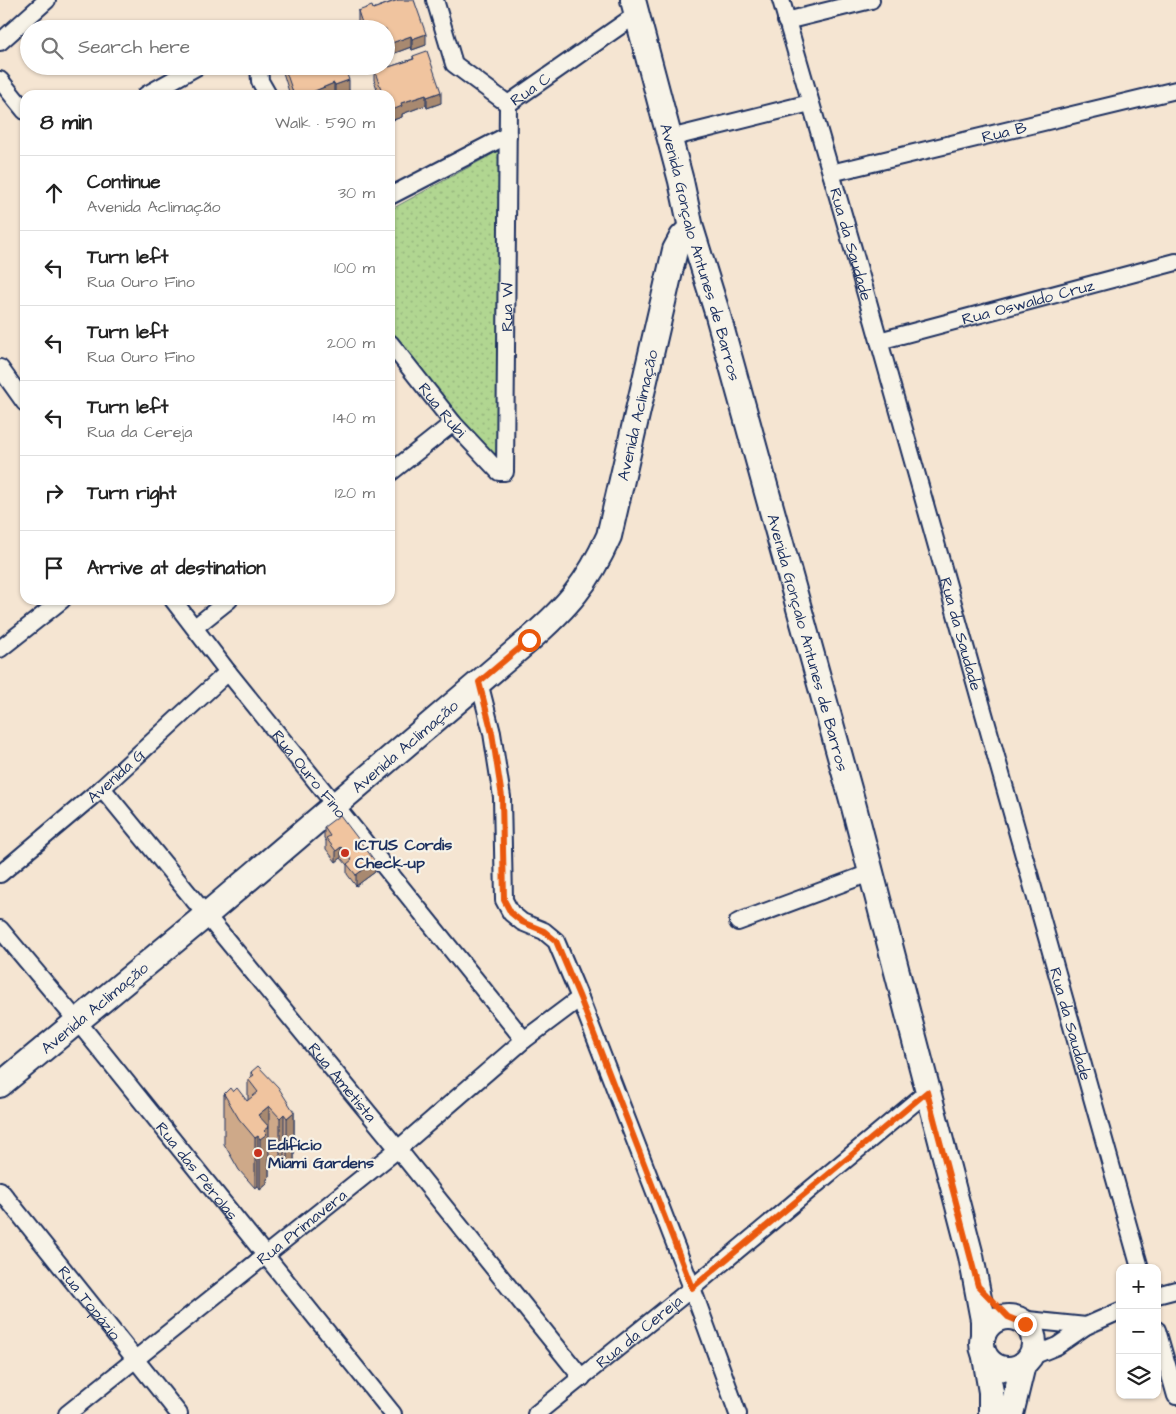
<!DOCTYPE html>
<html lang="en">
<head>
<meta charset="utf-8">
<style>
	:root { --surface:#fff; --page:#f2f2f2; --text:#222; --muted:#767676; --line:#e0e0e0 }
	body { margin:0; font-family:"Architects Daughter",sans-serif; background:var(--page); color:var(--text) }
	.controls { position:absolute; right:15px; bottom:15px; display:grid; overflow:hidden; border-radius:10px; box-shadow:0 1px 4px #0004 }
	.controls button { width:45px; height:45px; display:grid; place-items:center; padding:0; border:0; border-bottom:1px solid var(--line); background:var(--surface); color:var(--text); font:25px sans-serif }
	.stop { position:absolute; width:15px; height:15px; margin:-11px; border:4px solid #ea580c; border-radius:50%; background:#fff }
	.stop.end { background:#ea580c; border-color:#fff; box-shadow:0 1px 5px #0008 }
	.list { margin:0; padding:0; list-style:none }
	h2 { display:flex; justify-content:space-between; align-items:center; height:65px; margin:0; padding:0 20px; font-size:21px }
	h2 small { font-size:16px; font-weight:400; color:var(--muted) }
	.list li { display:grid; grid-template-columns:32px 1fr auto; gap:15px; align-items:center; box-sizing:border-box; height:75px; padding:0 20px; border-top:1px solid var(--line) }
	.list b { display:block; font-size:19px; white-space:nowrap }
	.list p { margin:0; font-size:16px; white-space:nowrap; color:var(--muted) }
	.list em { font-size:16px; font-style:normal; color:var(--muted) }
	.icon { flex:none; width:28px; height:28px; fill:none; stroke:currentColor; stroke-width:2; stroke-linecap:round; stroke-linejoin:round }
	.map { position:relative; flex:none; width:1176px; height:1414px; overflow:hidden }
	.search { position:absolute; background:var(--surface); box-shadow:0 1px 4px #0004; left:20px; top:20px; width:375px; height:55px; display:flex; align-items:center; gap:12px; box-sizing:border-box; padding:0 18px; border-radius:28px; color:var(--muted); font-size:19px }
	.panel { position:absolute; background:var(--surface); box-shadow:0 1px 4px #0004; left:20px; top:90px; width:375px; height:515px; border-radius:15px }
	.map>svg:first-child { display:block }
</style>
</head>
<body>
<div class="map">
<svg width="1176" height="1414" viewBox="0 0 1176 1414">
	<defs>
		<pattern id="grass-dots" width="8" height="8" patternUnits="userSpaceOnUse" patternTransform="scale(1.25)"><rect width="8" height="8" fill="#b1d691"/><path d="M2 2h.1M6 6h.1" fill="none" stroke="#98b87f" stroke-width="1.8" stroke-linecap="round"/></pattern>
	</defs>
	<rect width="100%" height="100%" fill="#f5e5d2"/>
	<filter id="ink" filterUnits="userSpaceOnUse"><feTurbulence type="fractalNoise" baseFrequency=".02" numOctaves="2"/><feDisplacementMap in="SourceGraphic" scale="10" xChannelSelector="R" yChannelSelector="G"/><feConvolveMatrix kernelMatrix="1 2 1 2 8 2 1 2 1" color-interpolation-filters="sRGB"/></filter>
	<g filter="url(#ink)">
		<!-- grass -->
		<path fill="url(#grass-dots)" stroke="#668278" d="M502 149V467L390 334V210Z"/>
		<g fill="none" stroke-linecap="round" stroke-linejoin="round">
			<defs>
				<g id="street">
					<path d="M435 0 454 64 508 104"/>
					<path id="s1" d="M781 0 858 266 1140 1268"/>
					<path d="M786 21 871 0"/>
					<path d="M0 42 47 0"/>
					<path d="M259 66 260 81 268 95"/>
					<path d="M0 80 25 111"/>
					<path d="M146 95 198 66"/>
					<path d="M670 138 810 103"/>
					<path id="s2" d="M831 173 1176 90"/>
					<path d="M390 196 508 135"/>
					<path id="s3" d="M879 341 1176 262"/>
					<path id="s4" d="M390 343 453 423 499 472H505L508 104 637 14"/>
					<path d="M0 368 25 403"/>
					<path d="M390 473 453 423"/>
					<path id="s5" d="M173 600 228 672 524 1040"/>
					<path d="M195 627 229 600"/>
					<path d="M0 649 62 600"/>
					<path d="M479 682 492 733 502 797 504 900 511 913 522 922 544 931 556 941 580 998 692 1288 738 1414"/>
					<path id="s6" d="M102 788 398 1149 582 1378"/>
					<path id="s7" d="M0 874 102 788 228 672"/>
					<path d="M738 922 870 873"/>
					<path id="s8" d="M0 929 78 1022 393 1414"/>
					<path id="s9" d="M0 1190 179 1414"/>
					<path d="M1157 1295 1176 1290"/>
					<path d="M1018 1319 1086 1326"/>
					<path d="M1157 1330 1176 1396"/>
					<path d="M1030 1357 1057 1346 1086 1326 1120 1311"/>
					<path id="s10" d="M67 1414 398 1149 524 1040 580 998"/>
					<path id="s11" d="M536 1414 692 1288 927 1092"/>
				</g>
				<g id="secondary">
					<path id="s12" d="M633 0 681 181 691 228 717 312 854 807 971 1256 983 1320V1334"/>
					<path id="s13" d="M0 1085 206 915 529 640C568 606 588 583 609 536L675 250 682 237 691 228"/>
					<circle cx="1008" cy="1343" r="26"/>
					<path d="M985 1357 991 1392V1414"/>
					<path d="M1011 1414 1023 1365"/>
				</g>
			</defs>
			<!-- street casing -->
			<use href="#street" stroke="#1b2f5e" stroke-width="20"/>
			<!-- secondary casing -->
			<use href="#secondary" stroke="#1b2f5e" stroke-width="28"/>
			<!-- street -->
			<use href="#street" stroke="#f7f3e8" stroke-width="16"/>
			<!-- secondary -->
			<use href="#secondary" stroke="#f7f3e8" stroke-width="24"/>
		</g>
		<!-- wall -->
		<path fill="#cea989" stroke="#1b2f5e" d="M397 0H414L426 45 412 50 411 47 387 56 386 59V29H361L358 22V11L373 9Z
			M413 56 441 103 427 108 426 105 402 114V117L390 121V95H379L374 80V69L389 67 413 59Z
			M281 66H344L349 91 338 95H334V93L330 95H290Z
			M324 827 375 872 356 886 347 874V865L341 858 336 862 326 849V841L324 838Z
			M251 1072 294 1112V1162L287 1168 284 1165 280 1168 269 1156V1177L267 1179V1184L260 1190 258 1186 255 1188 239 1170 224 1144V1094L247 1101 248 1100V1079L251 1077Z"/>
		<!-- shaded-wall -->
		<path fill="#a8896f" stroke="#1b2f5e" d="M426 34V45L412 50V39Z
			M411 36V47L387 56 386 59V45Z
			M349 80V91L338 95H335V85Z
			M334 83V93L330 95H305Z
			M441 92V103L427 108V97Z
			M426 95V105L402 114V117L390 121V111L401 103Z
			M341 847V858L336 862V851Z
			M375 861V872L356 886V875Z
			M269 1106V1177L267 1179V1184L260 1190V1139L258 1115Z
			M294 1112V1162L287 1168V1118Z
			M284 1114V1165L280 1168V1118Z
			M258 1136V1186L255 1188V1138Z"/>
		<!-- building -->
		<path fill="#f0c49f" stroke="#1b2f5e" d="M398 0H414L426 34 412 39 411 36 386 45V29H364L358 11 372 6 373 9Z
			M427 51 441 92 427 97 426 95 401 103 402 106 390 111V95H383L374 69 383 66H386V65L388 64 389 67 414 59 413 56Z
			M284 66H344L349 80 335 85 334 83 305 95H294Z
			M340 815 375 861 356 875 347 864 352 860 341 847 336 851 326 838 330 836 324 827Z
			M258 1066 278 1087 294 1112 287 1118 284 1114 280 1118 269 1106 258 1115 269 1127 264 1131 267 1134 260 1139 258 1136 255 1138 239 1119 224 1094 230 1088 233 1092 237 1088 247 1101 258 1092 248 1079 254 1075 251 1072Z"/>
	</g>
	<g fill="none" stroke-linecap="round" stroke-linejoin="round" filter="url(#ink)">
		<!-- route -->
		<path stroke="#ea580c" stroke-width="6" d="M529 640 479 682 492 733 502 797 504 900 511 913 522 922 544 931 556 941 580 998 692 1288 927 1092 978 1286 1008 1317 1025 1324"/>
	</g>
	<!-- markers -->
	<g fill="#c8321e" stroke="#f7f3e8" stroke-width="2">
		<circle cx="345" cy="853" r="5"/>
		<circle cx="258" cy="1153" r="5"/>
	</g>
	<g text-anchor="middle" stroke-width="4.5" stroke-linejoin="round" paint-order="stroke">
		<!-- street labels -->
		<g font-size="16" fill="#1b2f5e" stroke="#f7f3e8">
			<text dy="6" stroke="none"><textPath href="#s4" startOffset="570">Rua C</textPath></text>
			<text dy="6" stroke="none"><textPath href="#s2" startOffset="178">Rua B</textPath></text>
			<text dy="6" stroke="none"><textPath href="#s1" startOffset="254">Rua da Saudade</textPath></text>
			<text dy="6" stroke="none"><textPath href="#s12" startOffset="261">Avenida Gonçalo Antunes de Barros</textPath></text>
			<text dy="6" stroke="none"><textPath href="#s3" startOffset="154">Rua Oswaldo Cruz</textPath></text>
			<text dy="6" stroke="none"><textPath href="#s4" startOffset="340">Rua W</textPath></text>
			<text dy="6" stroke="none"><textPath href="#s4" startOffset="85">Rua Rubi</textPath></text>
			<text dy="6" stroke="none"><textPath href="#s13" startOffset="948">Avenida Aclimação</textPath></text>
			<text dy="6" stroke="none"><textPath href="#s1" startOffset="659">Rua da Saudade</textPath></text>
			<text dy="6" stroke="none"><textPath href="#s12" startOffset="666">Avenida Gonçalo Antunes de Barros</textPath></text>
			<text dy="6" stroke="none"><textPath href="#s13" startOffset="528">Avenida Aclimação</textPath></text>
			<text dy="6" stroke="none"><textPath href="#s5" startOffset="221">Rua Ouro Fino</textPath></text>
			<text dy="6" stroke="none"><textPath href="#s7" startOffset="152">Avenida G</textPath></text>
			<text dy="6" stroke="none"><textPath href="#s13" startOffset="122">Avenida Aclimação</textPath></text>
			<text dy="6" stroke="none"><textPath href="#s1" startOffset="1064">Rua da Saudade</textPath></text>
			<text dy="6" stroke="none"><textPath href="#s6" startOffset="380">Rua Ametista</textPath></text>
			<text dy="6" stroke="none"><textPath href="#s8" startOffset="312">Rua das Pérolas</textPath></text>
			<text dy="6" stroke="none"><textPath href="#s10" startOffset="300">Rua Primavera</textPath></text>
			<text dy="6" stroke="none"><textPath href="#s9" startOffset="144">Rua Topázio</textPath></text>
			<text dy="6" stroke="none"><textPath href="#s11" startOffset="132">Rua da Cereja</textPath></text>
		</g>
		<!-- poi labels -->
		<g font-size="16" font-weight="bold" fill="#1b2f5e" stroke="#f7f3e8" text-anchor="start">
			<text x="355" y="850">ICTUS Cordis<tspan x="355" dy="18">Check-up</tspan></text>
			<text x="268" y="1150">Edifício<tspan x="268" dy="18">Miami Gardens</tspan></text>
		</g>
	</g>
</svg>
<div class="controls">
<button>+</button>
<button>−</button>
<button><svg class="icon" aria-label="layers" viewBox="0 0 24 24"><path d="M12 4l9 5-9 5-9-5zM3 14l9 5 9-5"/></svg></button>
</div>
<div class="stop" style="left:529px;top:640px"></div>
<div class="stop end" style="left:1025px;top:1324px"></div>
<div class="search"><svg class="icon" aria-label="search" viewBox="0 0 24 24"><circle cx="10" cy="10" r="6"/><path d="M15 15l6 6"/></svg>Search here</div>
<section class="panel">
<h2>8 min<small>Walk · 590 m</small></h2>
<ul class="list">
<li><svg class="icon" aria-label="ahead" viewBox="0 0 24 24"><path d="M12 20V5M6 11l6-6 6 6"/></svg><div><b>Continue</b><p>Avenida Aclimação</p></div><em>30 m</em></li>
<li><svg class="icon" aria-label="left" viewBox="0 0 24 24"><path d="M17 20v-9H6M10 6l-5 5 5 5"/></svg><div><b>Turn left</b><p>Rua Ouro Fino</p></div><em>100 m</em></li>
<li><svg class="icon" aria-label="left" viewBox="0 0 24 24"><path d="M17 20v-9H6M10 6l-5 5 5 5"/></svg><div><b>Turn left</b><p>Rua Ouro Fino</p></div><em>200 m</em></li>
<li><svg class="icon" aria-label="left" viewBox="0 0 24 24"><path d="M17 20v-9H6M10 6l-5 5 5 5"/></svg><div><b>Turn left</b><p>Rua da Cereja</p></div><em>140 m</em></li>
<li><svg class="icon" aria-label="right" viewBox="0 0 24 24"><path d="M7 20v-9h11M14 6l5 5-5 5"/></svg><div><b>Turn right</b></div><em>120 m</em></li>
<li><svg class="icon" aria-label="arrive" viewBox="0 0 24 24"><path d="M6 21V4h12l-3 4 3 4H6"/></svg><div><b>Arrive at destination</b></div></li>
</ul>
</section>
</div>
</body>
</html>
